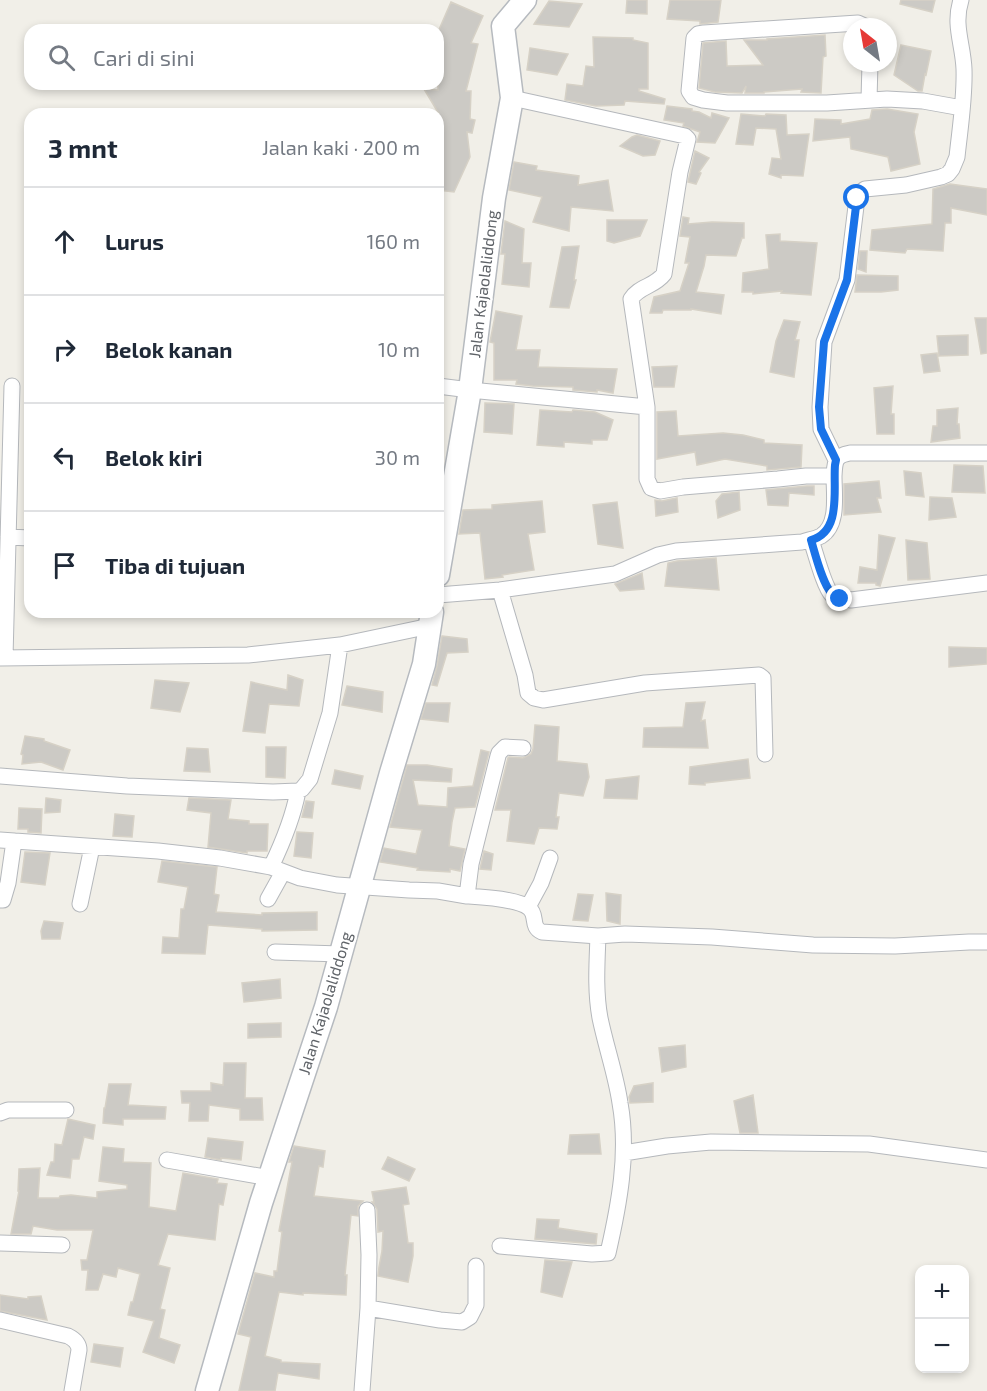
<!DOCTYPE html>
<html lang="id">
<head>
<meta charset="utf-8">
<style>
	:root { --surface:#fff; --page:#f2f2f3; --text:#1f2937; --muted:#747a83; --line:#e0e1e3 }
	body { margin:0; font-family:"Exo 2",sans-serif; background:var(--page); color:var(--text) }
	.controls { position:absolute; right:18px; bottom:18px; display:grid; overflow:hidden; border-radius:12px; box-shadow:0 3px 9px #0003 }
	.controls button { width:54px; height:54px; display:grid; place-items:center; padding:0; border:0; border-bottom:2px solid var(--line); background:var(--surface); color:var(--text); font:30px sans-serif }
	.compass { position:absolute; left:843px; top:18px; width:54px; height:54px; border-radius:50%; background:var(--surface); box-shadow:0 3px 9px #0003; rotate:329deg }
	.stop { position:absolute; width:18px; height:18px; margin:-14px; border:4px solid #1a73e8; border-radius:50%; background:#fff }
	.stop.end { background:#1a73e8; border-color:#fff; box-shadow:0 2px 6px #0008 }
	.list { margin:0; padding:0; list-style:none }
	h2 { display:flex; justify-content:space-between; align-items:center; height:78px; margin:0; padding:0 24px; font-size:26px }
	h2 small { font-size:20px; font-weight:400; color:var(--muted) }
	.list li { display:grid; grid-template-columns:39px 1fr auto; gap:18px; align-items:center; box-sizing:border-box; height:108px; padding:0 24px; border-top:2px solid var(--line) }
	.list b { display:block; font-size:22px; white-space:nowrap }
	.list em { font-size:20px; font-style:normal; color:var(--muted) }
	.icon { flex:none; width:33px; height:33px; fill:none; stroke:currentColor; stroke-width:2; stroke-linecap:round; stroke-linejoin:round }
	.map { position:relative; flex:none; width:987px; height:1391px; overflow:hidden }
	.search { position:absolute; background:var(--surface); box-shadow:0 3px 9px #0003; left:24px; top:24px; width:420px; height:66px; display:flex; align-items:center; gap:15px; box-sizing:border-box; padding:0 21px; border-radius:18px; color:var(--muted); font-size:22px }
	.panel { position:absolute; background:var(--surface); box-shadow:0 3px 9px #0003; left:24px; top:108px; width:420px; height:510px; border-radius:18px }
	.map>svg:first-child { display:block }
</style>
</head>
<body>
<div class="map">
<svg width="987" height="1391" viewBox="0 0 987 1391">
	<rect width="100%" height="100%" fill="#f1efe8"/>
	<!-- building -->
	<path fill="#cccac5" stroke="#d6d1c6" stroke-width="1.5" d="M627 0H647V14L626 13Z
		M670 0H721L718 22 700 24V21L667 19Z
		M901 0H935L932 12 900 4Z
		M549 1 582 4 569 27 534 24Z
		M451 2 483 16 471 43 478 44 466 91H471L470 119 475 120 472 133 467 132 470 157 454 192 438 190V113L439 114 424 89 438 90V32Z
		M825 35 826 56 823 57 821 93 801 92 802 89 764 92V93H745L746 86 742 93 715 92 699 88 703 43 726 41 727 66 763 65 744 40H767V39Z
		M593 37 633 38V40L648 43V89H639V91L665 99 664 104 625 101 624 105 596 106 565 100 567 84 583 86 586 66 594 67Z
		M901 45 931 51 926 75 925 74 922 91H918L894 75Z
		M530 48 568 54 557 75 527 70Z
		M667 106 692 109V111L699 112 711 118 712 113 729 118 715 143 697 142 700 132 683 126 684 123 664 120Z
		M887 109 918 114 914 132 920 164 891 171 888 157 851 149 850 137 813 141 815 119 841 120V124L870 119 872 110Z
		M741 114 765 116 766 114 786 115 787 135 809 134 803 176 781 175V178L769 174 772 158 781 159 776 129 756 128 753 145 736 144Z
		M637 135 660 141 655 155 643 156 620 146 632 137Z
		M695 151 709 158 699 172 701 173 696 184 688 182Z
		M514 162 537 166 536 170 579 176 578 185 608 180 613 211 571 207 569 231 533 222 542 197 509 190Z
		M950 184 987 189V215L951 208V223H945L943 251 907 249 905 253 870 250 872 230 932 224 933 189Z
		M683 217 689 218 688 224 712 222 744 223V238H742L736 256 706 255 704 266 696 292 724 295 721 314 691 309V310H663L662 313H650L654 297 680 291 689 263H685L690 237 680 236Z
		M607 220H647L640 236 614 243 607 241Z
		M505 221 524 229 522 263H531L529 287 502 284 505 254H501Z
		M780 234V241L817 243 811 295 781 293 782 291 753 294V292H742L743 273 769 269 766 235Z
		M579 246 574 280H576L569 308 550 307 562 247Z
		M860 251H867L866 272 858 269Z
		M857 275 898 276V290L881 292H855Z
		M496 311 522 316 516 350H540L538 367 617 369 613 393 597 390V392L573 390V387L533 386 516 384 517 380H494V343L490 342Z
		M975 318H987V353L981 354Z
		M784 320 800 322 795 340H799L794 377 770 372 776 341Z
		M968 335V355L939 356 937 336Z
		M937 353 940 371 924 373 921 355Z
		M677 366 674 387H654L652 367Z
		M893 386 891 414H894V434H877L874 388Z
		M485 403 514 404 512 434 484 432Z
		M958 408 957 424H959L960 438 931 442 933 426H937V410Z
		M540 410 572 412 573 410 595 412 613 420 607 440H592V444L564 442V447L537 445Z
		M676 411 678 436 723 433 743 435 764 440V443L802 445 801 467 767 470V466L725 459 697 465 695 452 657 459V412Z
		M954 465 983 466 985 493 952 492Z
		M904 471 921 473 924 497 906 495Z
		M879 481 881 498H877L881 512 844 515V484Z
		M807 486H814V495L789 493 788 506 768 505 766 490Z
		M739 492 740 510 718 518 716 501 722 494Z
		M930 497 952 498 956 517 929 520Z
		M677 498 678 512 656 516 655 500 662 501Z
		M542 501 545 532 528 534 534 570 502 575 503 577 485 579 480 533 459 534 463 510 492 509V505Z
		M617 502 623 548 598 544 593 505Z
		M879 535 895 538 880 586 876 585V583H858L860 567 877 570Z
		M906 540 927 543 930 579 908 580Z
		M716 558 719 590 665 586 668 563 677 561Z
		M642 573 644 589 620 591 615 584Z
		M442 636 467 639 468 652 447 653 437 686 432 685 437 666Z
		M949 647 987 648V664L949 667Z
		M288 675 303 680 299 706 269 704 265 733 243 731 251 682 287 690Z
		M155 680 189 683 180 712 151 708Z
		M347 686 383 692 382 712 342 705Z
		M705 702 701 721 705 720 708 748 643 747 644 728 683 727 686 703Z
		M426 703H450L448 722 421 719Z
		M535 725 559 727 557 761 587 764 589 777 583 796 559 793 556 817H559L557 829 539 828 534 844 507 841 511 810H495L508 758 509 757 523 758 531 754 533 749Z
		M25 736 44 739V741L70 750 63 770 41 762 22 764 23 755 21 754Z
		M266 747H286L285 778 266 777Z
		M187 748 208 749 210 772 184 771Z
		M481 750 489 752 475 807 455 808 452 822 449 846 465 849 460 871 450 869V872L417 870 418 868 380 862 384 848 416 854 422 830 390 827 407 765H427L452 769 451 782 413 780 418 805 447 807 448 788 473 786Z
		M748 759 750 778 705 783V785L689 784 690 767Z
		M335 770 363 776 360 789 332 784Z
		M639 776 637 799 604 798 606 780Z
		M46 798 61 800 60 812 45 813Z
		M189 798 231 800 228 819 249 821V824H268L267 851H247V853L208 847 211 813 187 810Z
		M306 801 314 802 312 818 302 817Z
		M19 808 42 809 41 833 28 832V829H18Z
		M115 814 134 816 132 837 113 836Z
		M297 832 313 833 311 858 294 856Z
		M484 851 493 854 491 870 480 869Z
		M25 852 50 853 45 885 21 882Z
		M162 861 217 867 214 894 219 895 216 912 262 915V913L317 912V930L262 931V929L208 925 205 954 162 953 163 937 179 938 181 909H184L188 887 158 882Z
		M606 893 621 895 620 924 607 921Z
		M578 894 593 895 588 921 573 920Z
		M44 921 63 923 60 939H42L41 931Z
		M280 979 281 998 244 1002 242 983Z
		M281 1023V1037L248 1038V1024Z
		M685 1045 686 1067 662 1072 659 1048Z
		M224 1063H246L245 1098H262L263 1120H240V1109L209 1105 208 1121H189L190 1103H182L181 1091H211V1083L223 1085Z
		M653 1083V1102L630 1103 629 1097 634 1086Z
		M109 1084H131L128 1105 166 1107 165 1119H123V1125L103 1123 104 1108H105Z
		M753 1095 758 1133H740L734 1101Z
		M68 1119 95 1125 93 1139 84 1137 79 1159H72L70 1178 47 1175 51 1162H54L55 1144 62 1145Z
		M599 1134 601 1154H568L570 1135Z
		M208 1138 243 1142 241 1160 221 1158V1160L205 1157Z
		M294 1146 325 1151 323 1167 319 1166 314 1196 363 1201 358 1206V1216L351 1215 345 1275H347L346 1295 303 1293V1295L279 1292 265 1356 281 1360V1362L320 1364 319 1379 278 1373 275 1391H239L251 1337 238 1334 255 1273 274 1277V1271H277L282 1232 279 1231 292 1162H289Z
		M103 1147 124 1149 123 1162 151 1163 149 1207 176 1211 183 1173 218 1179 217 1183 227 1184 223 1205 219 1204 215 1240 168 1234 158 1265 170 1268 160 1309 165 1310 159 1338 180 1345 174 1363 143 1352 154 1321 128 1315 131 1302H133L140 1274 118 1268 116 1277 103 1274 98 1290H86L88 1270H82L81 1260H87L93 1230H57L33 1226 31 1234H11L19 1191H18L19 1169 40 1168 38 1198H59L60 1196 71 1195 97 1198V1192L127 1189V1185L99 1181Z
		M388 1157 415 1169 409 1181 382 1169Z
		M406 1187 409 1204 403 1205 408 1243H413V1256L408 1282 378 1276 379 1267 382 1251 383 1231 378 1232 377 1209 372 1202H374L372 1192Z
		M537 1219 559 1220 558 1228 597 1234 596 1244 535 1239Z
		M545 1260 572 1262 562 1297 541 1292Z
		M0 1295 28 1299V1297L41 1296 47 1320 0 1311Z
		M94 1344 123 1348 120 1367 91 1362Z"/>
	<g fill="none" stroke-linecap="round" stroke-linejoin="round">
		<defs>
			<path id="street" d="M867 27 858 23 704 33 698 34 694 38 689 91 693 97 703 100 727 103H827L887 99 923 101 962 108
				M512 98 685 136 688 139 680 172 664 274C654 287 639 286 631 299L647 407V479L651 488 660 491 683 487 778 479 806 476H834C835 462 834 456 850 453H987
				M869 100 870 63
				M438 386 470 390 647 407
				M836 460 821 429 820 407 824 342 847 280 857 198 858 194 865 189 906 185 941 177 948 174 952 169 957 157C960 128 965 98 964 69 963 44 953 25 961 0
				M8 537 30 538
				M811 540C815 551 824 587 832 595 837 599 845 599 851 600L987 583
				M500 590 525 675 528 693 534 698 543 700 645 683 759 675 763 678 765 754
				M438 595 500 590 615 574 658 555 676 551 802 542C808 540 815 539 821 536 839 525 834 495 834 476
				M0 658 248 655 340 645 430 626
				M5 658 12 386
				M0 776 127 786 273 792 298 791 302 789 310 779 330 713 340 645
				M0 840 158 851 220 858 271 867 300 878 337 885 409 890 438 891 467 896 471 864 498 756 499 753 505 747 523 748
				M271 867C283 842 293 818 298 791
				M467 896C482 897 518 899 529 908 538 915 530 927 542 932L598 936 625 934 712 937 813 945 895 946 969 942H987
				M268 899 283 872
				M0 900H3L8 883 14 841
				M80 904 92 847
				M528 907 541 883 550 858
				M275 952 341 954
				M0 1113 8 1110H66
				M624 1153 667 1146 711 1142 869 1144 987 1160
				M167 1160 270 1178
				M367 1210 369 1255 368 1308
				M0 1243 62 1245
				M500 1246 592 1254 608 1253C619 1205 629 1153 620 1103 616 1075 606 1047 600 1018 595 991 597 963 598 936
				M0 1320 68 1336C74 1339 79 1343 79 1350L72 1391
				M362 1391 368 1308 440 1320 462 1322 470 1317 476 1305V1266"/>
			<path id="secondary" d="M438 575 470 390 494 198 512 98 503 26 525 0
				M207 1391 261 1203 326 1007 391 773 424 664 432 612"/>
		</defs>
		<!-- street casing -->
		<use href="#street" stroke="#b5b8bc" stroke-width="17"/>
		<!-- secondary casing -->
		<use href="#secondary" stroke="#b6babf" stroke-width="25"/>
		<!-- street -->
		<use href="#street" stroke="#fff" stroke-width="15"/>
		<!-- secondary -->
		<use href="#secondary" stroke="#fff" stroke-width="22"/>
	</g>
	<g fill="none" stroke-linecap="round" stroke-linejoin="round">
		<!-- route -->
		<path stroke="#1a73e8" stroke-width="8" d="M840 599C837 597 834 596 832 594 822 583 815 553 811 540 842 532 833 489 835 465L836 460 821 429 819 407 824 342 847 280 857 198"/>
	</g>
	<g text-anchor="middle" stroke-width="4.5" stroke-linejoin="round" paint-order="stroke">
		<!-- street labels -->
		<g font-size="16" fill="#5f6368" stroke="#fff">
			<text transform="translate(483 284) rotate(-83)" y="6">Jalan Kajaolaliddong</text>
			<text transform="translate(325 1003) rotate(-73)" y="6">Jalan Kajaolaliddong</text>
		</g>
	</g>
</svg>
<div class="controls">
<button>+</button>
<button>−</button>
</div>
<svg class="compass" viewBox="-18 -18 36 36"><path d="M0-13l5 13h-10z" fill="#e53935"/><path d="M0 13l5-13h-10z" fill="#747a83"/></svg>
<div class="stop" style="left:857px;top:198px"></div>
<div class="stop end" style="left:840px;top:599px"></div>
<div class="search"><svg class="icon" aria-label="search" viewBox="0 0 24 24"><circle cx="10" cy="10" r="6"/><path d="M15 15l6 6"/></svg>Cari di sini</div>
<section class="panel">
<h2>3 mnt<small>Jalan kaki · 200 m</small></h2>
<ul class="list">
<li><svg class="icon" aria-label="ahead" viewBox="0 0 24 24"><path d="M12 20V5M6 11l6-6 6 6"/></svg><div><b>Lurus</b></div><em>160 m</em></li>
<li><svg class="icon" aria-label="right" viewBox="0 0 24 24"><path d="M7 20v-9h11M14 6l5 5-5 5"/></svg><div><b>Belok kanan</b></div><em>10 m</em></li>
<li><svg class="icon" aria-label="left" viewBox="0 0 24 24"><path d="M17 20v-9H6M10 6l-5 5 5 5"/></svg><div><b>Belok kiri</b></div><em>30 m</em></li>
<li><svg class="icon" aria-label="arrive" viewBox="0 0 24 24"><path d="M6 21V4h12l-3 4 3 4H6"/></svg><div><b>Tiba di tujuan</b></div></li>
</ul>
</section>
</div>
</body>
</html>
